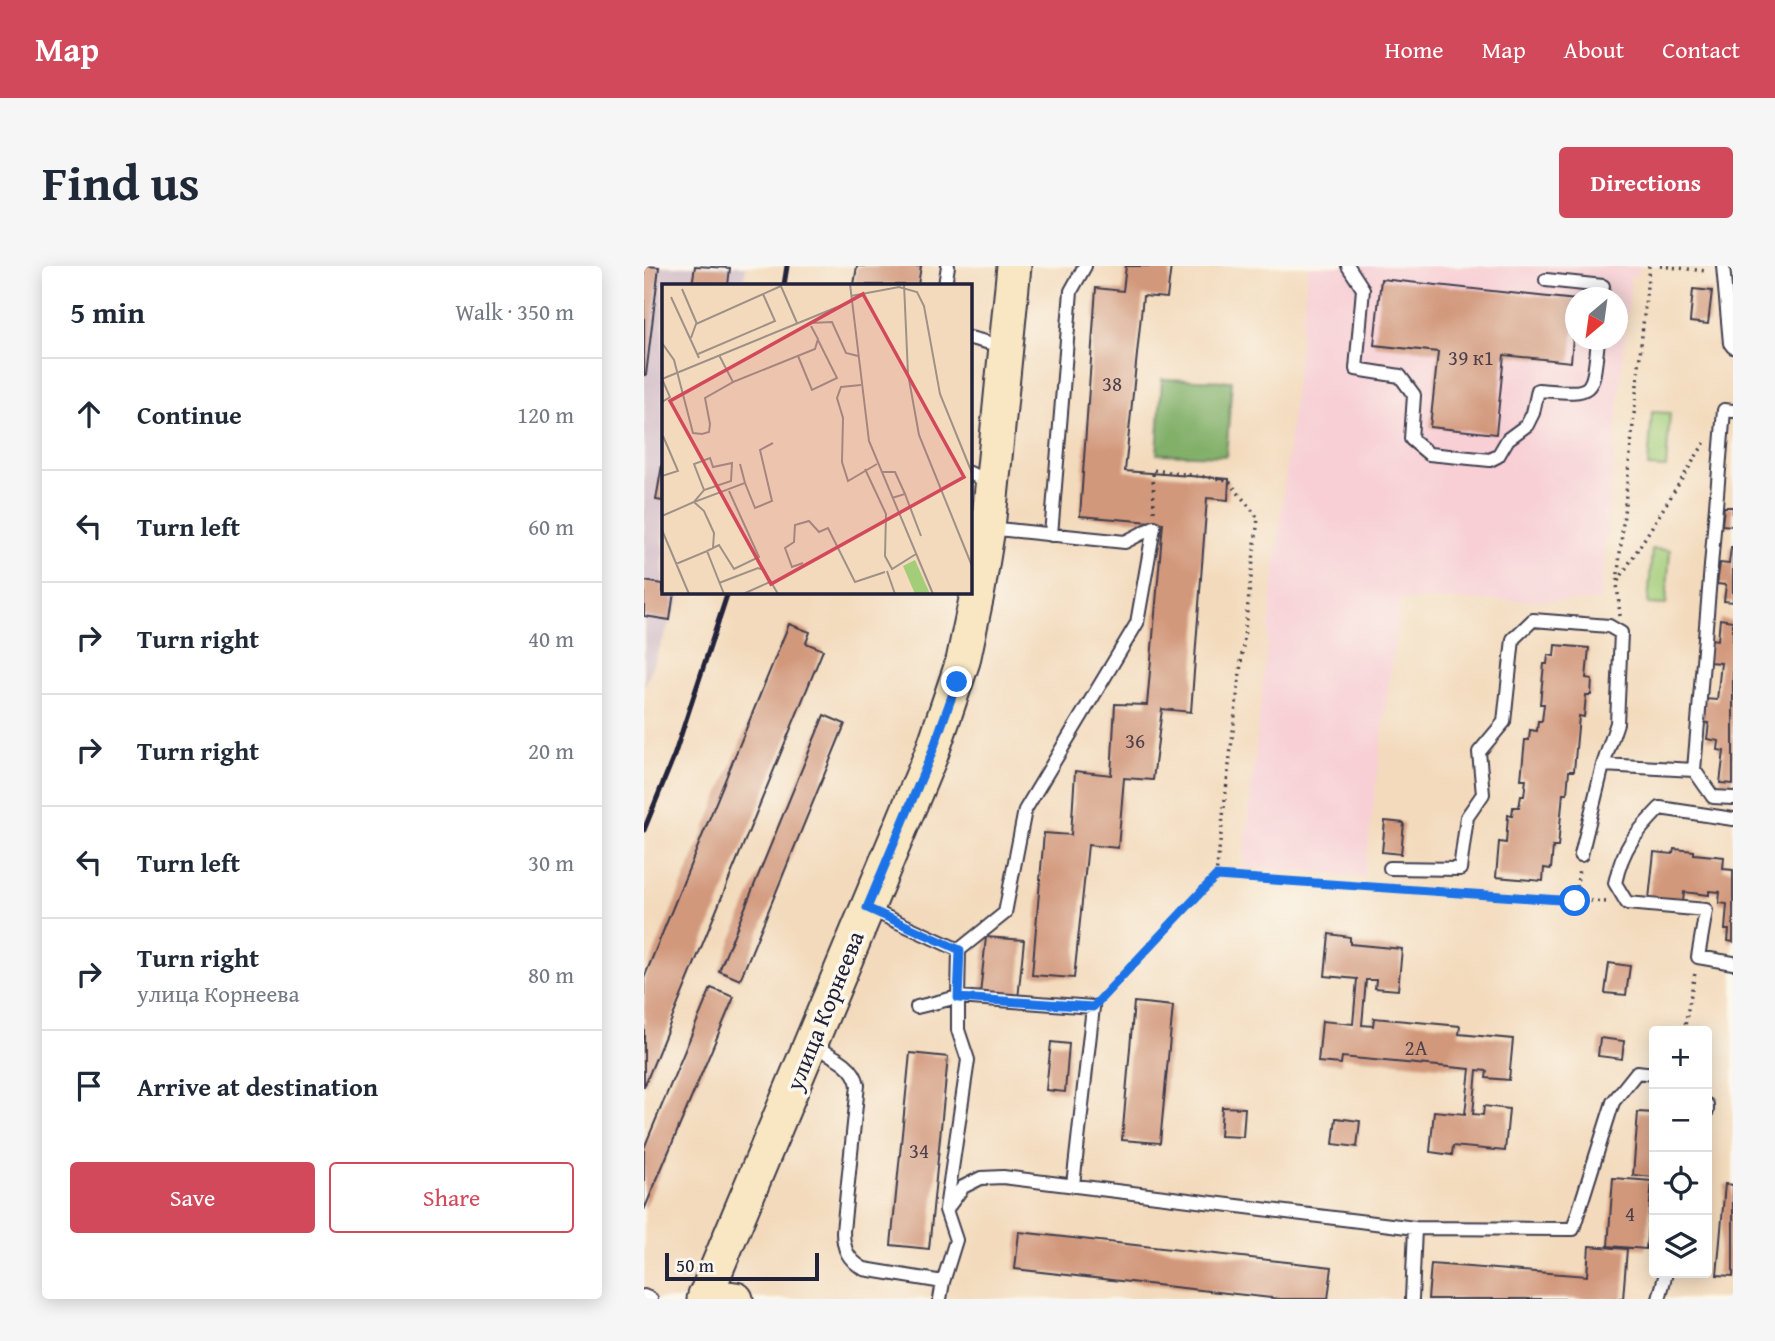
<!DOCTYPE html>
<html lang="en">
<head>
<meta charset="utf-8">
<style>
	:root { --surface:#fff; --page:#f6f6f7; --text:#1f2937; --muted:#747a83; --line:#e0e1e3; --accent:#d1495b }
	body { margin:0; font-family:"Gentium Book Plus",serif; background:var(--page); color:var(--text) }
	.controls { position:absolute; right:21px; bottom:21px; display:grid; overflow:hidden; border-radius:7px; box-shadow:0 4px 18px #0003 }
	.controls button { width:63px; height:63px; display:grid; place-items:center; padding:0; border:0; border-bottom:2px solid var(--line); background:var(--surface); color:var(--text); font:35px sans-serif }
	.compass { position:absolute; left:921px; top:21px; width:63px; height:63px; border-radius:50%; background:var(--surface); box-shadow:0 4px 18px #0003; rotate:209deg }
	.scale { position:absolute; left:21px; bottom:18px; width:154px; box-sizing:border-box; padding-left:7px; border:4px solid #22223b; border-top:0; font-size:19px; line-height:24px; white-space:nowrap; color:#22223b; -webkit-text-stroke:5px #fbf7ec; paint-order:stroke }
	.stop { position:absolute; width:21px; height:21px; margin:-16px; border:5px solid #1a73e8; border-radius:50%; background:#fff }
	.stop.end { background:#1a73e8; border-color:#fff; box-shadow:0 2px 7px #0008 }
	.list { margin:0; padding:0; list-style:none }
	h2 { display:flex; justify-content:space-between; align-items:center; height:91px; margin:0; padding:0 28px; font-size:30px }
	h2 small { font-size:23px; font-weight:400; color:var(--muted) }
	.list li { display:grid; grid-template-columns:46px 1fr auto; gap:21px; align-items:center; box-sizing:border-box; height:112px; padding:0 28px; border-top:2px solid var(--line) }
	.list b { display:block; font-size:26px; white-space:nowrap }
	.list p { margin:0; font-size:23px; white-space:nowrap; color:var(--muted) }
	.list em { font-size:23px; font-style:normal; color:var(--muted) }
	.actions { display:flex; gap:14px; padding:21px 28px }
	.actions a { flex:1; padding:16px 0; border:2px solid var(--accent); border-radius:7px; text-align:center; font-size:24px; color:var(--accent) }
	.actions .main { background:var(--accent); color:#fff }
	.icon { flex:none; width:38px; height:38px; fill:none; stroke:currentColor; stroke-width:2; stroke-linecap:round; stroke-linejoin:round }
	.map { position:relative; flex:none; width:1089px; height:1033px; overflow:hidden; border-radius:7px }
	header { display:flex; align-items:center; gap:42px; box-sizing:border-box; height:98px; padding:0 35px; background:var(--accent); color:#fff }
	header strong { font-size:33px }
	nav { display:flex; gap:38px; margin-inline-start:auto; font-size:24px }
	.intro { display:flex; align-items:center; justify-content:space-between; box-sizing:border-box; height:168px; padding:0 42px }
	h1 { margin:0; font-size:49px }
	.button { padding:18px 32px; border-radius:7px; background:var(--accent); color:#fff; font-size:24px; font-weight:700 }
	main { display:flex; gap:42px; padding:0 42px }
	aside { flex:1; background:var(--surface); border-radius:7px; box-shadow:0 4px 18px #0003 }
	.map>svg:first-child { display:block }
</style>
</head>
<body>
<header>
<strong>Map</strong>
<nav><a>Home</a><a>Map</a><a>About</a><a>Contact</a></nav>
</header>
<div class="intro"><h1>Find us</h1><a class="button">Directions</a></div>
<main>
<aside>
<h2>5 min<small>Walk · 350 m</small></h2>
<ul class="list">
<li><svg class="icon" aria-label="ahead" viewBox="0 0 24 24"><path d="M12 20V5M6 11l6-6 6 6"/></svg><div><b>Continue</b></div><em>120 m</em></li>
<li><svg class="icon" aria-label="left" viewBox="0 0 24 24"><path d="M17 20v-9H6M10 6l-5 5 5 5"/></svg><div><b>Turn left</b></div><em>60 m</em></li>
<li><svg class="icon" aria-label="right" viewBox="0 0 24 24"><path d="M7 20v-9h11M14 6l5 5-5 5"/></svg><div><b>Turn right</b></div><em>40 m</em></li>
<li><svg class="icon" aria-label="right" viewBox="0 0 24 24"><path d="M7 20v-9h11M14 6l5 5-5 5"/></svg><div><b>Turn right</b></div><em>20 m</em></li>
<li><svg class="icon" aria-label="left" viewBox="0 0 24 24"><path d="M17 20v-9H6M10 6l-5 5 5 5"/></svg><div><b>Turn left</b></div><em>30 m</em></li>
<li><svg class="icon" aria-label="right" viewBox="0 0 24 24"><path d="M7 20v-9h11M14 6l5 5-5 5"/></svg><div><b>Turn right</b><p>улица Корнеева</p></div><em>80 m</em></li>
<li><svg class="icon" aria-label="arrive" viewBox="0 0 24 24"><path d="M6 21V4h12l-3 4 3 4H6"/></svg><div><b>Arrive at destination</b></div></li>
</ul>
<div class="actions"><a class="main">Save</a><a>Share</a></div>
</aside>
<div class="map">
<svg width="1089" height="1033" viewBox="0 0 1089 1033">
	<rect width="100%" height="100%" fill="#fbf7ec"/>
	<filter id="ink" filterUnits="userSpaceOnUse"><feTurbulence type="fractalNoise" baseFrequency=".0143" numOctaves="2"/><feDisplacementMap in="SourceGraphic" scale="14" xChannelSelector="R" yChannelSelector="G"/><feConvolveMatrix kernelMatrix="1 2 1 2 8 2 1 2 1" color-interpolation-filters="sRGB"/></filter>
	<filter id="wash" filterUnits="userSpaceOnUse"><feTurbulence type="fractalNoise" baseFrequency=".00686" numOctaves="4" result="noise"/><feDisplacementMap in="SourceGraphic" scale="28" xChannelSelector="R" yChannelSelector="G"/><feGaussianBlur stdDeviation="1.57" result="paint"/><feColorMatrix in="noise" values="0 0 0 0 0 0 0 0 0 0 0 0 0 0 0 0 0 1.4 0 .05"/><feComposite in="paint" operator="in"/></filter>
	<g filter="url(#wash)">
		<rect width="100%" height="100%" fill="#f3dabc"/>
		<!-- built -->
		<path fill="#f7cfd5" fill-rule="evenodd" d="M664 0H996L994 8 987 10 956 335 756 334 720 611 599 601ZM932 32H974V74H932Z"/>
		<!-- industrial -->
		<path fill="#d2bdc8" d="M0 0H102L99 19H19V326H38L0 421Z"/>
		<!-- green -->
		<path fill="#a3cd79" stroke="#62785a" stroke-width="2" d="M1008 146 1026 147 1022 202 1004 201Z
			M1008 283 1026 284 1022 339 1004 338Z"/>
		<!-- forest -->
		<path fill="#82b069" stroke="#526952" stroke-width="2" d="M518 113 588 115 582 190 513 188Z"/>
		<g id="blocks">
			<!-- building -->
			<path fill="#d2987c" d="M0 0 15 1 2 109H0Z
				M51 0 86 2 84 19H48Z
				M213 0H277L274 19H210Z
				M482 0H527L523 32 499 30 481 205 585 213 584 234 563 232 547 446 518 443 509 514 480 512 474 582 444 579 430 712 388 709 400 567 427 569 431 505 467 509 471 438 503 439 519 257 436 250 452 22 479 25Z
				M737 13 932 34 927 96 860 89 852 168 786 161 794 86 730 79Z
				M1049 23 1068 25 1064 58 1046 56Z
				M18 199H19V235L12 234Z
				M1080 241H1089V260L1078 259Z
				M1087 281H1089V336L1080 335 1082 319 1073 318 1076 297 1085 298Z
				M0 315 19 318V326H30L26 354 0 350Z
				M1076 353 1089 355V518L1076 517 1080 485 1074 484 1075 475 1063 473 1065 457 1057 456 1060 433 1073 434 1077 397 1064 396 1066 373 1074 374Z
				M145 358 166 366 162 377 179 384 0 821V712Z
				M911 379 945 382 942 412 948 413 947 429H942L940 451 935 450 930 505H925L923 527H919L914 581H909L907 603 900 602 899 615 852 611 855 576 862 577 864 549 868 550 869 541H875L877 530H880L882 513H877L881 474H885L886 464 893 465 894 455H898L900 438H896L900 398H903L904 389 910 390Z
				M180 449 201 458 96 714 75 705Z
				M741 555 760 557 757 588 738 586Z
				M1030 583 1050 585V588L1080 591 1079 603 1089 604V676L1084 675 1085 664H1081L1083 638 1075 637 1076 626 1065 625V629L1040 626 1039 636 1005 633 1010 586 1029 588Z
				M685 668 706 671V678L758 683 754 724 731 722 732 714H722L718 759 729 760 730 752 816 760 815 768 869 773 865 814 842 812 843 805 833 804 829 848 839 849 840 840 865 843 861 885 809 880 808 889 786 886 790 845 821 848 826 803 698 791 697 798 674 796 678 755 709 758 713 713 681 710Z
				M342 671 380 674 374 733 336 729Z
				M965 697 986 700 982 729 961 727Z
				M67 722 90 731 0 944V882Z
				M490 736 529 740 516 877 478 874Z
				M956 772 980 775 978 793 954 790Z
				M407 776 425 778 421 826 402 824Z
				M266 787 304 791 285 983 247 979Z
				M578 841 601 842 599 871 576 870Z
				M994 846 1010 847V911L989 909Z
				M692 852 716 855 713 881 689 878Z
				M969 912 1008 915 1002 983 964 980Z
				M1081 918 1089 919V1010L1073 1009Z
				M375 966 688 1001 684 1033H637L371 1003Z
				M945 980 983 983 979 1033H784L787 998 943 1010Z"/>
		</g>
	</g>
	<g filter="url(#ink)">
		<use href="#blocks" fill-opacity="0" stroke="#413e4e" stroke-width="2"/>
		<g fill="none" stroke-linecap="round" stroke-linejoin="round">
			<defs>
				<path id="lane" d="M704 0 719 23 712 103 756 110 770 129 767 173 785 188 846 194 854 190 864 173 883 159 889 147 894 124C951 128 948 131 954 74
					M1079 0 1086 77 1089 81
					M902 14 959 20 957 32
					M301 19 304 0
					M326 72 362 81
					M326 207 347 218
					M344 262 481 276 510 261
					M407 269 427 25 441 0
					M1050 504 1080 144 1089 145
					M1089 553 1016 542C991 568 979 581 971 617L983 637 1062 644 1054 691 1089 697
					M937 589 959 499 1050 504 1069 531 1089 532
					M746 602 816 603 823 551 839 528 835 486 860 456 869 373 889 354 965 360 977 367 973 457 959 499
					M223 642 315 684 361 647 381 544 493 357 510 261
					M273 741 314 731 315 684
					M168 779C186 789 210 797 214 819L199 965C199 983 204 994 220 1003L299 1016 296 1033
					M1063 839V845
					M302 943 324 794 314 764V731L449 741 429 919
					M299 1016 312 974 302 944 319 921 337 912 359 911 771 962
					M0 1030 7 1033
					M768 1033 771 962 929 963 969 836 993 806 1010 808
					M1015 1033 1022 1007"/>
				<path id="secondary" d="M61 1029 92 1033
					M60 1033 287 489 319 395 334 324 344 262 370 0"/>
			</defs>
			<!-- lane casing -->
			<use href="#lane" stroke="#413e4e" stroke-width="16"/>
			<!-- secondary casing -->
			<use href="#secondary" stroke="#413e4e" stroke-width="37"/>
			<!-- path -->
			<path stroke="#413e4e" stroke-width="3.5" stroke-dasharray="2 5" stroke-linecap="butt" d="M1016 0 1063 5
				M510 245 509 204 584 214 614 252 572 610
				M974 315 1061 176
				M976 350 973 317 1005 0
				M931 635 935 602
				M460 730 572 610 963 636
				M1040 765 1051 707"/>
			<!-- lane -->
			<use href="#lane" stroke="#fff" stroke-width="12"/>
			<!-- secondary -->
			<use href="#secondary" stroke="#f9e7c3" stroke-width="33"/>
			<!-- rail -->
			<path stroke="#22223b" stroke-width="5" d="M140 19 143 0
				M0 564 30 490 84 326"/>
		</g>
	</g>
	<g fill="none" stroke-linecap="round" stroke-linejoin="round" filter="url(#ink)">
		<!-- route -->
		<path stroke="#1a73e8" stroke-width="9" d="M313 416 287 489 223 642 316 684 314 732 449 741 572 610 931 635"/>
	</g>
	<g text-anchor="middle" stroke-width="7" stroke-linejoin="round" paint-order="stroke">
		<!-- number labels -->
		<g font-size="21" fill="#4e404b">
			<text x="827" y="99">39 к1</text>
			<text x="468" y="125">38</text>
			<text x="491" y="482">36</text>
			<text x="772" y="789">2А</text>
			<text x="275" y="892">34</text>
			<text x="986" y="955">4</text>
		</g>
		<!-- street labels -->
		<g font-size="24" fill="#22223b" stroke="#fbf7ec">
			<text transform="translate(181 745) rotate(-68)" y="8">улица Корнеева</text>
		</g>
	</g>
	<!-- overview -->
	<g transform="translate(18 18)">
		<rect width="310" height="310" fill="#f3dabc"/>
		<path d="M253 276 268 310H253L241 282Z" fill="#a3cd79"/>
		<path fill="none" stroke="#9f9088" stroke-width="2" d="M118 0 135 39M188 0 207 157 271 310M242 0 246 90 257 151 310 282M20 5 35 40M189 12 237 3 255 8 262 22 278 110 310 189M9 13 37 74M148 39 170 38 184 69 196 72M29 54 34 40 119 2M0 59 12 76 31 149 40 150 47 148 48 140 43 114 71 98 57 71M36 70 113 37 101 10M136 72 150 106 175 94 156 56M0 95 190 17M71 98 153 65 156 55 149 42M199 101 179 103 175 114 181 134 180 178 186 197 215 180M0 118 8 113 0 95M203 185 224 230 223 272 230 285 254 270M219 188H233L243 210 230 214M0 192 16 187 1 152M83 199 93 224 110 217 98 166 111 159M243 210 259 252M0 232 32 218 42 206 69 197 70 179 51 183 48 174 32 180 42 206M0 246 27 310M51 264 52 249 42 227 32 218 83 199 78 180M45 267 57 261 72 285 97 273 67 207M141 279 130 283 123 264 132 258 133 241 147 237 157 248 166 244 193 298 223 288M14 280 45 267 62 310M225 287 233 310M57 299 96 284 102 286 116 310M81 310 110 297"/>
		<path fill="#d1495b" fill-opacity="0.15" stroke="#d1495b" stroke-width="3.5" d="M201 10 302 193 109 300 8 117Z"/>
		<rect width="310" height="310" fill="none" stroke="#22223b" stroke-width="3.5"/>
	</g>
</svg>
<div class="controls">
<button>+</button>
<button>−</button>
<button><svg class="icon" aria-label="locate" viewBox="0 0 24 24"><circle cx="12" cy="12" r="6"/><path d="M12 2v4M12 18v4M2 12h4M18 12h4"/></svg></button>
<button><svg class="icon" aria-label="layers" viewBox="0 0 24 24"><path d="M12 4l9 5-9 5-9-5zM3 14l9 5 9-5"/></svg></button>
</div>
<svg class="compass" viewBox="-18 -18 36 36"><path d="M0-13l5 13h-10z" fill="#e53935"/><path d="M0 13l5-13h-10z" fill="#747a83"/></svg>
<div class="scale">50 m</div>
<div class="stop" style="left:931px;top:635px"></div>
<div class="stop end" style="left:313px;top:416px"></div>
</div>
</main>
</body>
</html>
